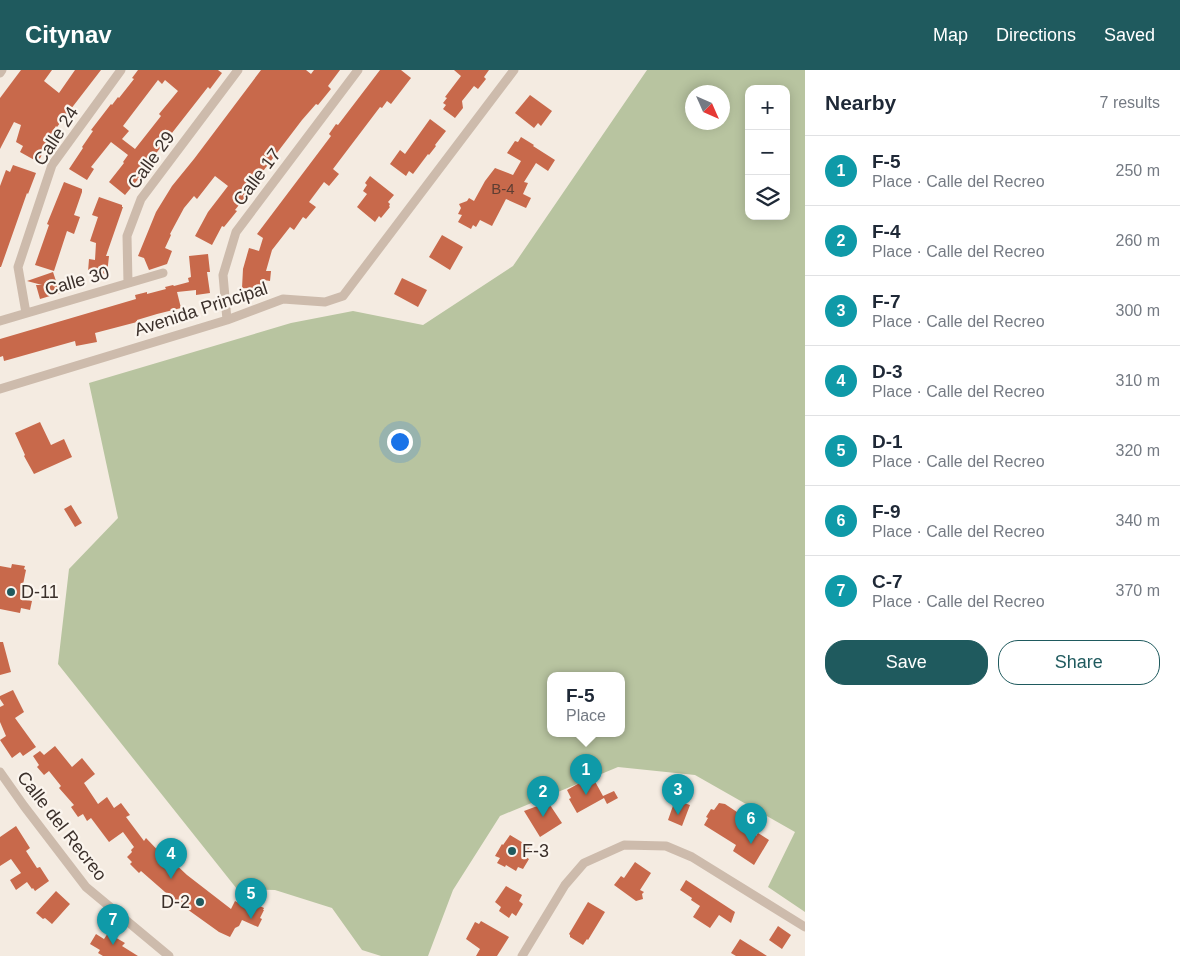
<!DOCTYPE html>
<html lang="en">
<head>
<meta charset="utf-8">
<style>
	:root { --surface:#fff; --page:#f2f2f3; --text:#1f2937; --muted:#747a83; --line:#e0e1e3; --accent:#1f5a5e }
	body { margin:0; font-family:Helvetica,sans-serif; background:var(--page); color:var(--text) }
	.controls { position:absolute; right:15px; top:15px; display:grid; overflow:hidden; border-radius:10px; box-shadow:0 2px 12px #0003 }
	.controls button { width:45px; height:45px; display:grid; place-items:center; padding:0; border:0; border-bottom:1px solid var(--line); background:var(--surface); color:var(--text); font:25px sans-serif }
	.compass { position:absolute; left:685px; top:15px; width:45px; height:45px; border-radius:50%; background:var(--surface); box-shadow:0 2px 12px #0003; rotate:135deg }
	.you { position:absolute; left:399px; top:371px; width:18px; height:18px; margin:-12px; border:4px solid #fff; border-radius:50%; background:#1a73e8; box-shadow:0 0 0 8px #1a73e833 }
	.badge { display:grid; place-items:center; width:32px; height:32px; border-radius:50%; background:var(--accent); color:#fff; font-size:16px; font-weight:700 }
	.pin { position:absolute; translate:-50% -41px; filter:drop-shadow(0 1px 2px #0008) }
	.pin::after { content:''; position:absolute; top:26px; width:18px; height:15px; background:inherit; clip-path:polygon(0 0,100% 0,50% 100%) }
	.popup { position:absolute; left:547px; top:602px; width:78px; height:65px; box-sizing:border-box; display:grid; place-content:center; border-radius:10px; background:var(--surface); filter:drop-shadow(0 1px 4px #0005); font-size:16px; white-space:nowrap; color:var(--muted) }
	.popup b { font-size:19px; color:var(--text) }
	.popup::after { content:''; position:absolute; left:50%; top:100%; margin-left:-10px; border:10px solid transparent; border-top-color:var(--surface) }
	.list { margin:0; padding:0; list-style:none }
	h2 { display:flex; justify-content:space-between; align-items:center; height:65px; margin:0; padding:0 20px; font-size:21px }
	h2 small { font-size:16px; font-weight:400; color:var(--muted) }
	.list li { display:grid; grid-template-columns:32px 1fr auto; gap:15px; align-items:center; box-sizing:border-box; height:70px; padding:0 20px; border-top:1px solid var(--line) }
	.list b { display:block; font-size:19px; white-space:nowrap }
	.list p { margin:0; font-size:16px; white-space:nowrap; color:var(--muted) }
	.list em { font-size:16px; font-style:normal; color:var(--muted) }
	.actions { display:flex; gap:10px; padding:15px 20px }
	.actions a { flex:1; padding:11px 0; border:1px solid var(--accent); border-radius:20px; text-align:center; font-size:18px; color:var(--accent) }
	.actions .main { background:var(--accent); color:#fff }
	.icon { flex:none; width:28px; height:28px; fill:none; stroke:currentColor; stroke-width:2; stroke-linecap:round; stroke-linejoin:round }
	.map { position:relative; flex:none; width:805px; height:886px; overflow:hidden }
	header { display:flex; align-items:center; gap:30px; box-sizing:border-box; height:70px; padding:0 25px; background:var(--accent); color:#fff }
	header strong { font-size:24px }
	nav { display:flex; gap:28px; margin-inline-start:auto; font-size:18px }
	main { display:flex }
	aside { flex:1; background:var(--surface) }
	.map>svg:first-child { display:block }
</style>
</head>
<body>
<header>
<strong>Citynav</strong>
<nav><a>Map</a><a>Directions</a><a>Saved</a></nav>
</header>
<main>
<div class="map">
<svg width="805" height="886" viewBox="0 0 805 886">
	<rect width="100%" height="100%" fill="#f4ebe1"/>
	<!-- green -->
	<path fill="#b8c4a0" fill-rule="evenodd" d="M647 0H805V842L768 817 795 762 695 705 618 697 500 746 453 820 428 886H381L362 880 332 838 275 820 237 819 58 594 69 499 118 448 89 313 291 253 353 241 423 255 513 196ZM749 19H786V146H749ZM692 22H722V52H692ZM551 606H621V664H551Z"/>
	<!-- building -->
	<path fill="#c8694b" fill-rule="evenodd" d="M21 0H52L44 11 59 23 75 0H101L57 57 56 56 44 76 46 77 44 81 38 92 20 82 23 76 16 72 21 55 14 52 0 79V28Z
		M138 0H218L222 3 210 19 208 17 150 91 151 92 149 96 125 125 109 112 124 93 123 92 128 85 111 72 91 97 94 99 87 110 69 99 83 78 82 77 93 61 91 60 111 34 112 35 118 27 119 28 134 9 132 8ZM158 10 162 14 165 10 178 21 159 44 161 46 135 79 122 69 129 61 123 56Z
		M261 0H306L311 4 314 0H340L328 16 331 19 318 35 316 34 302 50 248 121 249 122 246 126 235 140 237 141 224 157 222 156 212 175 195 166 208 142 228 116 215 106 197 129 194 126 184 138 170 164 171 165 165 178 172 181 167 194 149 200 144 188 138 186 156 142 172 116 194 89Z
		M380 0H401L411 8 391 34 387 31 382 38 380 37 333 99 339 104 329 116 324 112 309 132 316 137 306 149 303 147 294 160 290 157 272 180 266 201H271L270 211 264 210 263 220 242 218 243 199 249 178 259 181 263 168 257 164 331 66 329 64 336 54 338 55Z
		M454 0H489L484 7 486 9 478 19 474 16 462 31 463 38 455 48 443 39 446 35 443 33 447 28 445 27 461 6Z
		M530 25 552 41 541 56 538 53 534 58 515 43Z
		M430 49 446 61 435 75 436 76 429 85 428 84 413 104 409 101 406 106 390 94 400 80 405 84Z
		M521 67 534 75 533 76 555 90 548 101 536 93 524 112 528 113 523 124 531 128 526 138 506 129 492 156 480 150 476 157 473 155 471 159 458 152 462 145 458 144 461 138 459 134 467 131 469 128 474 131 485 111 495 98 513 105 521 91 507 83 515 71 518 72Z
		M13 95 36 103 28 124 27 123 1 197H0V116L6 100 10 102Z
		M370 106 394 125 388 132 390 134 389 136 390 137 381 148 379 146 375 152 357 137 367 124 363 121 367 115 365 113Z
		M64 112 82 119V122L74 145 80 147 74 164 67 161 54 201 35 195 49 155 47 154Z
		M99 127 122 135V137H123L106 186H109L107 204 88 202 89 189 95 190 96 173 90 171 98 147 92 145Z
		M442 165 463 177 450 200 429 187Z
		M208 184 210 202H207L210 223 196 225V220L177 222 181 238 157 244 137 250V252L95 263 97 272 76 276 75 271 4 291 3 286 0 287V269L136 229 135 225 147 222V224L166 219 165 217 173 215 174 216 189 212 188 208 191 207 189 186Z
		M53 202 60 223 40 229 36 215H42L27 211Z
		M402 208 427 220 418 237 394 224Z
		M40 352 51 375 64 369 72 387 34 404 24 386 25 385 15 363Z
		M71 435 82 453 75 457 64 439Z
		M12 494 25 496 24 499 26 500 20 529 32 531 30 540 21 538 20 543 0 539V496L11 498Z
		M0 572H3L11 602 0 605Z
		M13 620 24 642 15 648 36 677 23 686 20 682 12 688 0 670 6 666 0 652V637L4 635 0 629V626Z
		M55 676 72 697 82 688 95 704 84 713 98 734 107 727 114 738 121 733 130 745 126 747 144 771 146 768 169 792 171 790 187 805 231 839 235 831 252 840 254 835 255 836 256 834 264 838 263 840H264L260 848 262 849 258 857 242 850 239 856 235 858 230 867 219 862 173 829 141 801 139 803 130 794 132 792 127 787 132 782 131 780 134 777 123 762 109 772 91 748 87 751 83 744 78 747 71 737 74 735 59 718 61 716 49 701 44 705 37 697 39 695 33 686 40 681 44 685Z
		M592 706 603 726 614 721 618 728 607 734 604 728 577 743 569 729 571 728 567 720Z
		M675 730 690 735 682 756 668 750Z
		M548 732 562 753 540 767 524 741Z
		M719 733 725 734 743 746 738 755 756 766 758 763 769 770 754 795 733 781 736 775 704 755 708 748 706 747 711 739 714 740Z
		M16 756 30 778 26 781 37 798 40 797 49 811 35 821 33 818 32 819 27 812 16 820 10 810 21 803 11 789 0 796V767Z
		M510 765 530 777 524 786 529 789 523 799 518 797 516 801 506 795 505 797 497 793 500 788 495 786 502 774 503 775Z
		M635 792 651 803 640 820 644 822 642 824 643 829 636 831 614 815 621 806 624 808Z
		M686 810 735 842 731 853 719 845 710 858 693 847 700 836 691 830 692 828 680 820Z
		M506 816 522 825 519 831 523 834 516 846 512 843 509 848 499 841 501 837 495 832Z
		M56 821 70 834 52 854 45 848 43 849 36 843Z
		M588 832 605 842 588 870 587 869 583 875 570 867V865L569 864Z
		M481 851 509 867 497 886H476L480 879 466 869 475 852 479 854Z
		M778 856 791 865 782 879 769 870Z
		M108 863 125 873 122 876 138 886H103L98 883 100 880 90 874 96 864 104 869Z
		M740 869 767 886H736L731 883Z"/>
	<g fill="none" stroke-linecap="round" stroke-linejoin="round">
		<!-- minor -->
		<path stroke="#cdbbac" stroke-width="9" d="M0 3 2 0
			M128 213 127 166 141 129 238 0
			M26 243 18 197 52 95 121 0
			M227 250 223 205 236 162 358 0
			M0 251 163 203
			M0 319 227 250 283 229 325 232 343 226 514 0
			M0 702 24 736 86 817 169 886
			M522 886 565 815 584 793 624 775 666 776 692 787 805 857"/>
	</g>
	<!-- markers -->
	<g fill="#1f5a5e" stroke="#fbf5ee" stroke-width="2">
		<circle cx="11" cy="522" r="5"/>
		<circle cx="512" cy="781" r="5"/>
		<circle cx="200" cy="832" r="5"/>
	</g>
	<g text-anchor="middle" stroke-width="4.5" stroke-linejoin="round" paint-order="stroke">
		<!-- number labels -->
		<g font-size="15" fill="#5e3e33">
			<text x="503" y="124">B-4</text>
		</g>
		<!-- street labels -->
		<g font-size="18" fill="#3b302b" stroke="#fbf5ee">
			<text transform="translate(56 66) rotate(-57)" y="6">Calle 24</text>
			<text transform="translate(151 90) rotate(-54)" y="6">Calle 29</text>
			<text transform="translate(257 107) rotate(-53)" y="6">Calle 17</text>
			<text transform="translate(77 211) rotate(-16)" y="6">Calle 30</text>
			<text transform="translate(201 239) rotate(-18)" y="6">Avenida Principal</text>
			<text transform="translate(62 756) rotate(52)" y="6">Calle del Recreo</text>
		</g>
		<!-- poi labels -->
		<g font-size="18" fill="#3b302b" stroke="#fbf5ee" text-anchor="start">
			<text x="21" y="528">D-11</text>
			<text x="522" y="787">F-3</text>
			<text x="190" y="838" text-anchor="end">D-2</text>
		</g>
	</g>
</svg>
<div class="controls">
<button>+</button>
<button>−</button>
<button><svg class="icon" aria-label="layers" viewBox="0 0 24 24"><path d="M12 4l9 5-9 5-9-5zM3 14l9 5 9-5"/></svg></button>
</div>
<svg class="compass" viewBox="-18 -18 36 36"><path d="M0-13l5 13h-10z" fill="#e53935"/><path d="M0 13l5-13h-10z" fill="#747a83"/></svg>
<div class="you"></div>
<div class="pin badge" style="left:586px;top:725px;background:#0f9aa8">1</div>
<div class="popup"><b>F-5</b>Place</div>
<div class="pin badge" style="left:543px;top:747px;background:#0f9aa8">2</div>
<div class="pin badge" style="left:678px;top:745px;background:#0f9aa8">3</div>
<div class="pin badge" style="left:171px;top:809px;background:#0f9aa8">4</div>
<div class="pin badge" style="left:251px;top:849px;background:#0f9aa8">5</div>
<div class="pin badge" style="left:751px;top:774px;background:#0f9aa8">6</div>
<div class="pin badge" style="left:113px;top:875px;background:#0f9aa8">7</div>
</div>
<aside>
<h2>Nearby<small>7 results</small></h2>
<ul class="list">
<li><span class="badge" style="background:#0f9aa8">1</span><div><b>F-5</b><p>Place · Calle del Recreo</p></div><em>250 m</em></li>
<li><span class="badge" style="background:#0f9aa8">2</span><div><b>F-4</b><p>Place · Calle del Recreo</p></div><em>260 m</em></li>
<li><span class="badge" style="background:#0f9aa8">3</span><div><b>F-7</b><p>Place · Calle del Recreo</p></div><em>300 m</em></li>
<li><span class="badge" style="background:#0f9aa8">4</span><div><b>D-3</b><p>Place · Calle del Recreo</p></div><em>310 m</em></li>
<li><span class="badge" style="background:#0f9aa8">5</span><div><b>D-1</b><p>Place · Calle del Recreo</p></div><em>320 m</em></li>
<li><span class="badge" style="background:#0f9aa8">6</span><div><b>F-9</b><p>Place · Calle del Recreo</p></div><em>340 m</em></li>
<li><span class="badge" style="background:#0f9aa8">7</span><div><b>C-7</b><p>Place · Calle del Recreo</p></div><em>370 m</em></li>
</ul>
<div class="actions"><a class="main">Save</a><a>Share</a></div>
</aside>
</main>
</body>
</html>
